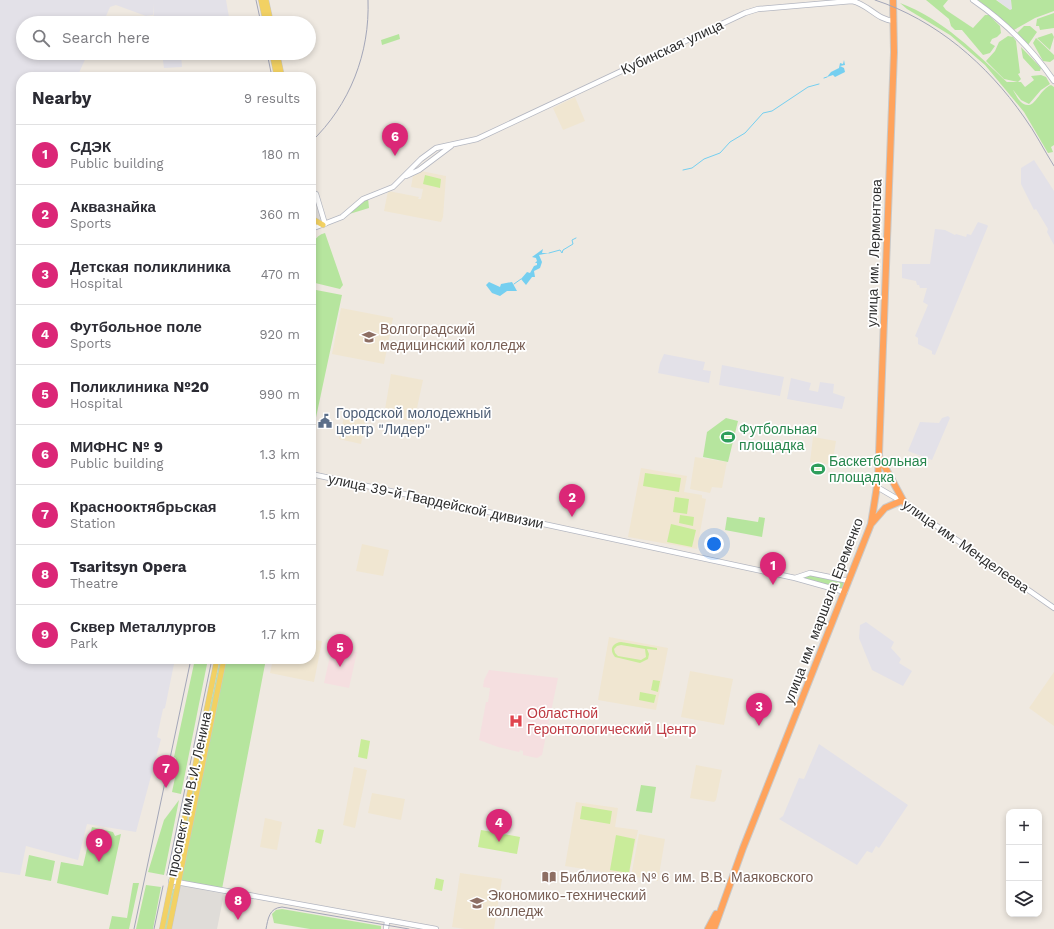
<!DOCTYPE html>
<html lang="en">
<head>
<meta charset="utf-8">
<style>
	:root { --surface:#fff; --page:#f2f2f3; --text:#2b2b33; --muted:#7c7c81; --line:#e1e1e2; --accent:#db2777 }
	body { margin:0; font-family:"Work Sans",sans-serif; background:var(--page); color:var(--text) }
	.controls { position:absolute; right:12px; bottom:12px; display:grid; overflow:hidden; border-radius:8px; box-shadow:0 2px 6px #0003 }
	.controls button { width:36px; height:36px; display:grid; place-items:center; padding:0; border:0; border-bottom:1px solid var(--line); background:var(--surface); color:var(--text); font:20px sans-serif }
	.you { position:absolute; left:714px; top:544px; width:14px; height:14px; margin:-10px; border:3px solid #fff; border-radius:50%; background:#1a73e8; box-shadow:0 0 0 6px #1a73e833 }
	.badge { display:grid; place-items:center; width:26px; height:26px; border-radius:50%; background:var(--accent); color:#fff; font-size:13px; font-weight:700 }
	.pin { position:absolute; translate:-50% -33px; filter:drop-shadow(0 1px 2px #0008) }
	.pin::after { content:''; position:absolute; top:21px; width:14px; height:12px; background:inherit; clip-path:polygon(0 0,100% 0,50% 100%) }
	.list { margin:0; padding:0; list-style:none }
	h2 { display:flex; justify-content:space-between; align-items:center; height:52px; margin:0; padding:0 16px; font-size:17px }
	h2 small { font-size:13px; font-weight:400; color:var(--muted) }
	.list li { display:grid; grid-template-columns:26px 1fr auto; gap:12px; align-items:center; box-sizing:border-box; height:60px; padding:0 16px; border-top:1px solid var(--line) }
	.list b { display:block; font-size:15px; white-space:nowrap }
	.list p { margin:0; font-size:13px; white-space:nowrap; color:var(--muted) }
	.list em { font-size:13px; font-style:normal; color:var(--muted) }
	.icon { flex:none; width:22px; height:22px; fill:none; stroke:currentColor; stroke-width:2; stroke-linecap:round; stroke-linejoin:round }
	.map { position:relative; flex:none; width:1054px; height:929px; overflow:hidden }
	.search { position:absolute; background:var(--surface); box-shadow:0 2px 6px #0003; left:16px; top:16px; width:300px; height:44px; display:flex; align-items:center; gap:10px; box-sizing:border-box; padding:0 14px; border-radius:22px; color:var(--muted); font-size:15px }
	.panel { position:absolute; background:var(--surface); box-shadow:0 2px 6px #0003; left:16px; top:72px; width:300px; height:592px; border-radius:16px }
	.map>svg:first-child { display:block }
</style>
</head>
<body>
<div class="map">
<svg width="1054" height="929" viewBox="0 0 1054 929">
	<rect width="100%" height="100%" fill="#efe9e1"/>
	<!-- industrial -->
	<path fill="#e3e1e8" d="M0 0H226L230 23H154L153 3V15L146 16 116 5 110 7 103 23H23V53H88L78 75 80 77H21V659H175L165 708 163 709 157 737 161 739 136 832 87 824 78 860 26 846 20 875 0 872Z
		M997 0H1011L1012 10H1010Z
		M162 53H181L182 67 164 68Z
		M1034 160 1054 191V245L1047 232 1048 229 1036 209 1034 210 1021 184V168Z
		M978 222 987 225 988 226 935 355 932 354V351L918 344V338L915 336 928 305 923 302 927 288H920L919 285H917L916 281 902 278V264H930L935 229 945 230 955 235 956 234 966 237 967 234 971 235Z
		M664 354 705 362 703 370 711 371 709 383 658 373 660 363Z
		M722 365 784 377 780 396 719 385Z
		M791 378 811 383 809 390 818 392 820 382 834 384 833 393 845 397 842 409 787 399Z
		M948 416 950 418 932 460 908 451 920 422 939 423 942 418Z
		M866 622 894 642 891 648 901 659 899 663 912 671 903 686 872 670 859 638 860 625Z
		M819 744 908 805 879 848 876 846 872 853 867 851 857 865 779 819 783 816 799 778 804 779Z"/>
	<!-- education -->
	<path fill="#f0e6d1" d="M575 97 585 121 563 130 553 108Z
		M421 171 446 176 443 217 441 222 384 211 388 191 419 197 418 199H421L423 189 411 187 413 176Z
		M341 308 393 318 384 364 332 354Z
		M391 374 423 380 414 422 384 415Z
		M346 408 367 413 361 444 339 439Z
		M813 437 836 441 832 465 810 462Z
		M695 457 727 462 722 488 712 487 710 493 690 489Z
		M641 468 687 476 684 492 702 495V498L706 499 697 549 628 537Z
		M362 544 389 550 383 576 356 571Z
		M609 637 668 648 656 710 598 700Z
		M311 639 322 641 314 682 270 673 273 659H311Z
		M690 671 733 679 724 725 681 717Z
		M1054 672V726L1029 708Z
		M696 765 722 770 716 800 714 802 690 798Z
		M354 767 367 770 355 828 343 825Z
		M372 793 405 799 401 820 368 813Z
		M576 802 618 808 615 827 638 830 629 876 565 866Z
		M265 818 282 822 277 850 260 847Z
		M639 834 665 839 658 881 631 876Z
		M460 873 502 879 494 929H465L452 927Z"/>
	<!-- medical -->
	<path fill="#f5dfe0" d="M332 647 357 652 349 688 324 683Z
		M489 670 558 678 542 755 537 758 523 755V751L520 750 519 752 498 747 479 740 486 702H488L490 688 483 687 484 680Z"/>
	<!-- green -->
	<path fill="#b6e59e" d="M926 0H948L943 6 946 10 973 28 985 15H989L1000 26 1001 33 997 37 992 39 990 43 995 46 990 53 983 55 962 30H955L951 26 949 19Z
		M978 0H996L1010 10 1012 9 1011 0H1054V11L1035 18 1014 30Z
		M900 3C943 19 976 53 1009 84 1015 90 1018 106 1029 105 1036 104 1041 89 1051 85L1054 87V145L1051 147 1053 152 1048 153 1024 112 985 65 950 35 907 9Z
		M1054 13V28L1040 30 1039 26H1036L1037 19Z
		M1024 26H1030L1037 32 1028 45 1017 33Z
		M1052 33 1054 37 1050 50 1037 38Z
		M399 34 400 39 382 45 381 40Z
		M1008 36 1013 37 1016 41 1020 73 1018 74 1021 79 1018 82 1004 79 986 61 995 51 999 42Z
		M1036 38 1054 55V59L1050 62 1043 61 1033 43Z
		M1021 47 1041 68 1040 71H1035L1023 58Z
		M1041 75 1046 77 1050 84 1041 90 1029 104 1021 100 1007 82H1021L1025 87 1034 80 1031 76Z
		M368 198 369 208 346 215Z
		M325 233 343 285 340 289 311 282C311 267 305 238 325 233Z
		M311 289 342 295 311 441Z
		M726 418 738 421 728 462 703 457 707 432Z
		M727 517 758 522 759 517 765 518 762 537 725 530Z
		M811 575 846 583 844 589 805 579V577Z
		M195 659H208L181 794 172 792 176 773 173 771 176 758 174 757Z
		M220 659H222L176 876 175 875Z
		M226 659H266L222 889 181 880Z
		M641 785 656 787 652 813 636 811Z
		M179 800 164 875 148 872 164 820Z
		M92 827 113 832 115 836 121 834 108 895 57 883 61 862 83 866Z
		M29 855 55 861 51 881 25 876Z
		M133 883H139L129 929H109L112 916 127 918Z
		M146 885 161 887 153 929H136Z
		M173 889H175L167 929H164Z
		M282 909 381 926V929H310L274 923 272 914 276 910Z"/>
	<!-- pitch -->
	<path fill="#c9ec9a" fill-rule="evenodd" d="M425 175 441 179 440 188 423 184Z
		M725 430 733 432 731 443 723 442Z
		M816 463 821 464 819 475 814 474Z
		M645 473 681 478 679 492 643 486Z
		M675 497 689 499 687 514 673 512Z
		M680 515 694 517 693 526 679 523Z
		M671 524 696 530 692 547 667 542Z
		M621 642 657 648V650L647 649 649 654 648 659 640 663 615 657C609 650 612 643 621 642ZM621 645 645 649 646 657 641 660 618 656 615 653 614 649 617 646Z
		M653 680 660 681 658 692 651 690Z
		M640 692 656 695 654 703 639 700Z
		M361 739 370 741 367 759 358 757Z
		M582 806 612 811 610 824 580 819Z
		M318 829 324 830 321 844 315 842Z
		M481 830 520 837 517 854 478 847Z
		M616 835 635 839 629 873 610 870Z
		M436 878 444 880 442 891 434 889Z"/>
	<!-- plaza -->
	<path fill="#dfdcd8" d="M314 188 324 224 311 227V189Z
		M179 885 224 894 217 929H170Z"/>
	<!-- water -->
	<path fill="#75cff0" d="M844 60 845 65 840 66 844 68 845 72 835 77 833 75 827 77 831 72 839 68 840 63 843 64Z
		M543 249 542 253H549L539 255 542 262 540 268 534 271 535 277H532L526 285 521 279 527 272 530 273 534 266 537 265V263H535L537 261 536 258 532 257Z
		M489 282 500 287 501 284 512 282 517 291H507L500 296 492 293 486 285Z"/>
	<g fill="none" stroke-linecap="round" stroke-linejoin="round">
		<!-- stream -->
		<path stroke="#75cff0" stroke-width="1" d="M824 78 827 77
			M683 170 692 168 704 159 720 153 730 142 745 133 763 113 772 111 808 87 819 84
			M549 253 560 250 562 253 563 250 573 244 572 240 576 238
			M514 284 521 279"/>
		<defs>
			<path id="secondary" d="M973 0C1005 22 1032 49 1054 81
				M406 176 419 170 451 146
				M311 192 316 194 325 224
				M311 229 342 217 363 199 393 187 421 159 436 148 477 139 745 13 758 9 852 1C868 4 877 20 894 21
				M311 474 795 578 845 592
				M877 487 901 501 1054 608
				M795 578 810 573 849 581
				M171 881 436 929
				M386 929 387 921"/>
			<path id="primary" d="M261 0 266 23
				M266 0 271 23
				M272 53 277 77
				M277 53 282 77
				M311 218 323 225
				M311 227V230
				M162 929 217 659
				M169 929 224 659"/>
			<path id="highway" d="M880 458 905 504
				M872 523 885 508 901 501
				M708 929 716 914
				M714 929 743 848 871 524 878 480 894 52 893 0"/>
		</defs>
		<!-- secondary casing -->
		<use href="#secondary" stroke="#b4b7c1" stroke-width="6"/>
		<!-- primary casing -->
		<use href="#primary" stroke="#c9c9c9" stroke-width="6"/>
		<!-- highway casing -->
		<use href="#highway" stroke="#c9c9c9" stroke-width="8"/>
		<!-- secondary -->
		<use href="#secondary" stroke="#fff" stroke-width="4.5"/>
		<!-- primary -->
		<use href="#primary" stroke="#f2d163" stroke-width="5"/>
		<!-- highway -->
		<use href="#highway" stroke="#ffa35c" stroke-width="6"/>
		<!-- tram -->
		<path stroke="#a3a6b8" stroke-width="1" d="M256 0 261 23
			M267 53 272 77
			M167 875 212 659
			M154 929 163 886
			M266 929C268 919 269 908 282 907L409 929"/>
		<!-- rail -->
		<path stroke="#a3a6b8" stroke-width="1" d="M875 0C936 20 987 64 1024 117 1035 132 1044 150 1054 166
			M311 142C350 105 370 53 368 0
			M134 929 191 659"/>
	</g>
	<!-- icons -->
	<defs>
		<symbol id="university-bare" viewBox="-9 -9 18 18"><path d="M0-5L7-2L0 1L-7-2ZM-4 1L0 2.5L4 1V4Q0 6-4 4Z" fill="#8d6e63" stroke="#fff" stroke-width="2.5" paint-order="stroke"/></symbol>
		<symbol id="civic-bare" viewBox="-9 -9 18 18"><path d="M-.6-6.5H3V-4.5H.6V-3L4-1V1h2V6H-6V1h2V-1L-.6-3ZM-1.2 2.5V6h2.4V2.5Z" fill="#5c6f8a" stroke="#fff" stroke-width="2.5" paint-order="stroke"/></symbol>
		<symbol id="stadium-bare" viewBox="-9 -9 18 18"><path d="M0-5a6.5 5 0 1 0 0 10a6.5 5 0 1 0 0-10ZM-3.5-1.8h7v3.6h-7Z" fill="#2e9e5b" stroke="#fff" stroke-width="2.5" paint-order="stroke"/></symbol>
		<symbol id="hospital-bare" viewBox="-9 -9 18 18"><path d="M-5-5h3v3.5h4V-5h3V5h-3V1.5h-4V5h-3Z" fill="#e0444e" stroke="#fff" stroke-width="2.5" paint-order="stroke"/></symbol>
		<symbol id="library-bare" viewBox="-9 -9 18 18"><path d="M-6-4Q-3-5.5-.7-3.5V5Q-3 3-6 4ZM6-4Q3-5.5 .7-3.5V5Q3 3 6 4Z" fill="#8d6e63" stroke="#fff" stroke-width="2.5" paint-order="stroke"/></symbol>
	</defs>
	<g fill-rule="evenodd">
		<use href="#university-bare" x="359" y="327" width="20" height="20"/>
		<use href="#civic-bare" x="315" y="411" width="20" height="20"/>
		<use href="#stadium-bare" x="718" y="427" width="20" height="20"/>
		<use href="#stadium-bare" x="808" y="459" width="20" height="20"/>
		<use href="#hospital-bare" x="506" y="711" width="20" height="20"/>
		<use href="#library-bare" x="539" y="867" width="20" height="20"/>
		<use href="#university-bare" x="467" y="893" width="20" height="20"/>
	</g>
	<g text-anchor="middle" stroke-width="3.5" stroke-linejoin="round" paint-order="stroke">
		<!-- street labels -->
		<g font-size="14" fill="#2e2e2e" stroke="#fff">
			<text transform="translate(672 47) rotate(-25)" y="5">Кубинская улица</text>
			<text transform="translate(874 253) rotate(-88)" y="5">улица им. Лермонтова</text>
			<text transform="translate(436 501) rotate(12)" y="5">улица 39-й Гвардейской дивизии</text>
			<text transform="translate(966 546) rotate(35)" y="5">улица им. Менделеева</text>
			<text transform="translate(823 611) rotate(-69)" y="5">улица им. маршала Еременко</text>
			<text transform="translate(189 794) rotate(-78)" y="5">проспект им. В.И. Ленина</text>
		</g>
		<!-- education labels -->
		<g font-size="14" fill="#785e54" stroke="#fff" text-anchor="start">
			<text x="380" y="334">Волгоградский<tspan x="380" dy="16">медицинский колледж</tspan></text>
			<text x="560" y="882">Библиотека № 6 им. В.В. Маяковского</text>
			<text x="488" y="900">Экономико-технический<tspan x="488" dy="16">колледж</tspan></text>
		</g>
		<!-- service labels -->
		<g font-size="14" fill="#4e5e75" stroke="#fff" text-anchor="start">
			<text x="336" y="418">Городской молодежный<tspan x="336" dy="16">центр "Лидер"</tspan></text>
		</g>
		<!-- leisure labels -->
		<g font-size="14" fill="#27864d" stroke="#fff" text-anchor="start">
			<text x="739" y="434">Футбольная<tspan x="739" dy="16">площадка</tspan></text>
			<text x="829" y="466">Баскетбольная<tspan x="829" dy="16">площадка</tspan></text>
		</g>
		<!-- health labels -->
		<g font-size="14" fill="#be3a42" stroke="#fff" text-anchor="start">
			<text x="527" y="718">Областной<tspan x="527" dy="16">Геронтологический Центр</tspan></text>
		</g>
	</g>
</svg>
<div class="controls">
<button>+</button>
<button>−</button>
<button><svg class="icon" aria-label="layers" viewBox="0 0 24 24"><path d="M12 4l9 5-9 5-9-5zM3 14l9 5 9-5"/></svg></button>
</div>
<div class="you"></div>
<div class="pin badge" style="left:773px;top:585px">1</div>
<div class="pin badge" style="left:572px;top:517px">2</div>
<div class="pin badge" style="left:759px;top:726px">3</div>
<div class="pin badge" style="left:499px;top:842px">4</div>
<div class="pin badge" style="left:340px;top:667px">5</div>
<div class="pin badge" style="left:395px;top:156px">6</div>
<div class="pin badge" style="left:166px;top:788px">7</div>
<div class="pin badge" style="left:238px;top:920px">8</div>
<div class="pin badge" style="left:99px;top:862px">9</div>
<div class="search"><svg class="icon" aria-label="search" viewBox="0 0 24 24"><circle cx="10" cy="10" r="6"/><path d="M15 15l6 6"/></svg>Search here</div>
<section class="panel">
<h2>Nearby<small>9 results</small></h2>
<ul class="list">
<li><span class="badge">1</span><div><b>СДЭК</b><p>Public building</p></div><em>180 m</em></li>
<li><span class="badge">2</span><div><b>Аквазнайка</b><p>Sports</p></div><em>360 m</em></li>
<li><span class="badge">3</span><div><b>Детская поликлиника</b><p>Hospital</p></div><em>470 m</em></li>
<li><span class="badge">4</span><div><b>Футбольное поле</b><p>Sports</p></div><em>920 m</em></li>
<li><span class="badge">5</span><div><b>Поликлиника №20</b><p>Hospital</p></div><em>990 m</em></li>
<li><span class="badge">6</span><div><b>МИФНС № 9</b><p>Public building</p></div><em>1.3 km</em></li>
<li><span class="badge">7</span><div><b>Краснооктябрьская</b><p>Station</p></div><em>1.5 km</em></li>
<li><span class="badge">8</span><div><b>Tsaritsyn Opera</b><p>Theatre</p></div><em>1.5 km</em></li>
<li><span class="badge">9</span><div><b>Сквер Металлургов</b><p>Park</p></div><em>1.7 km</em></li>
</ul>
</section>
</div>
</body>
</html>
